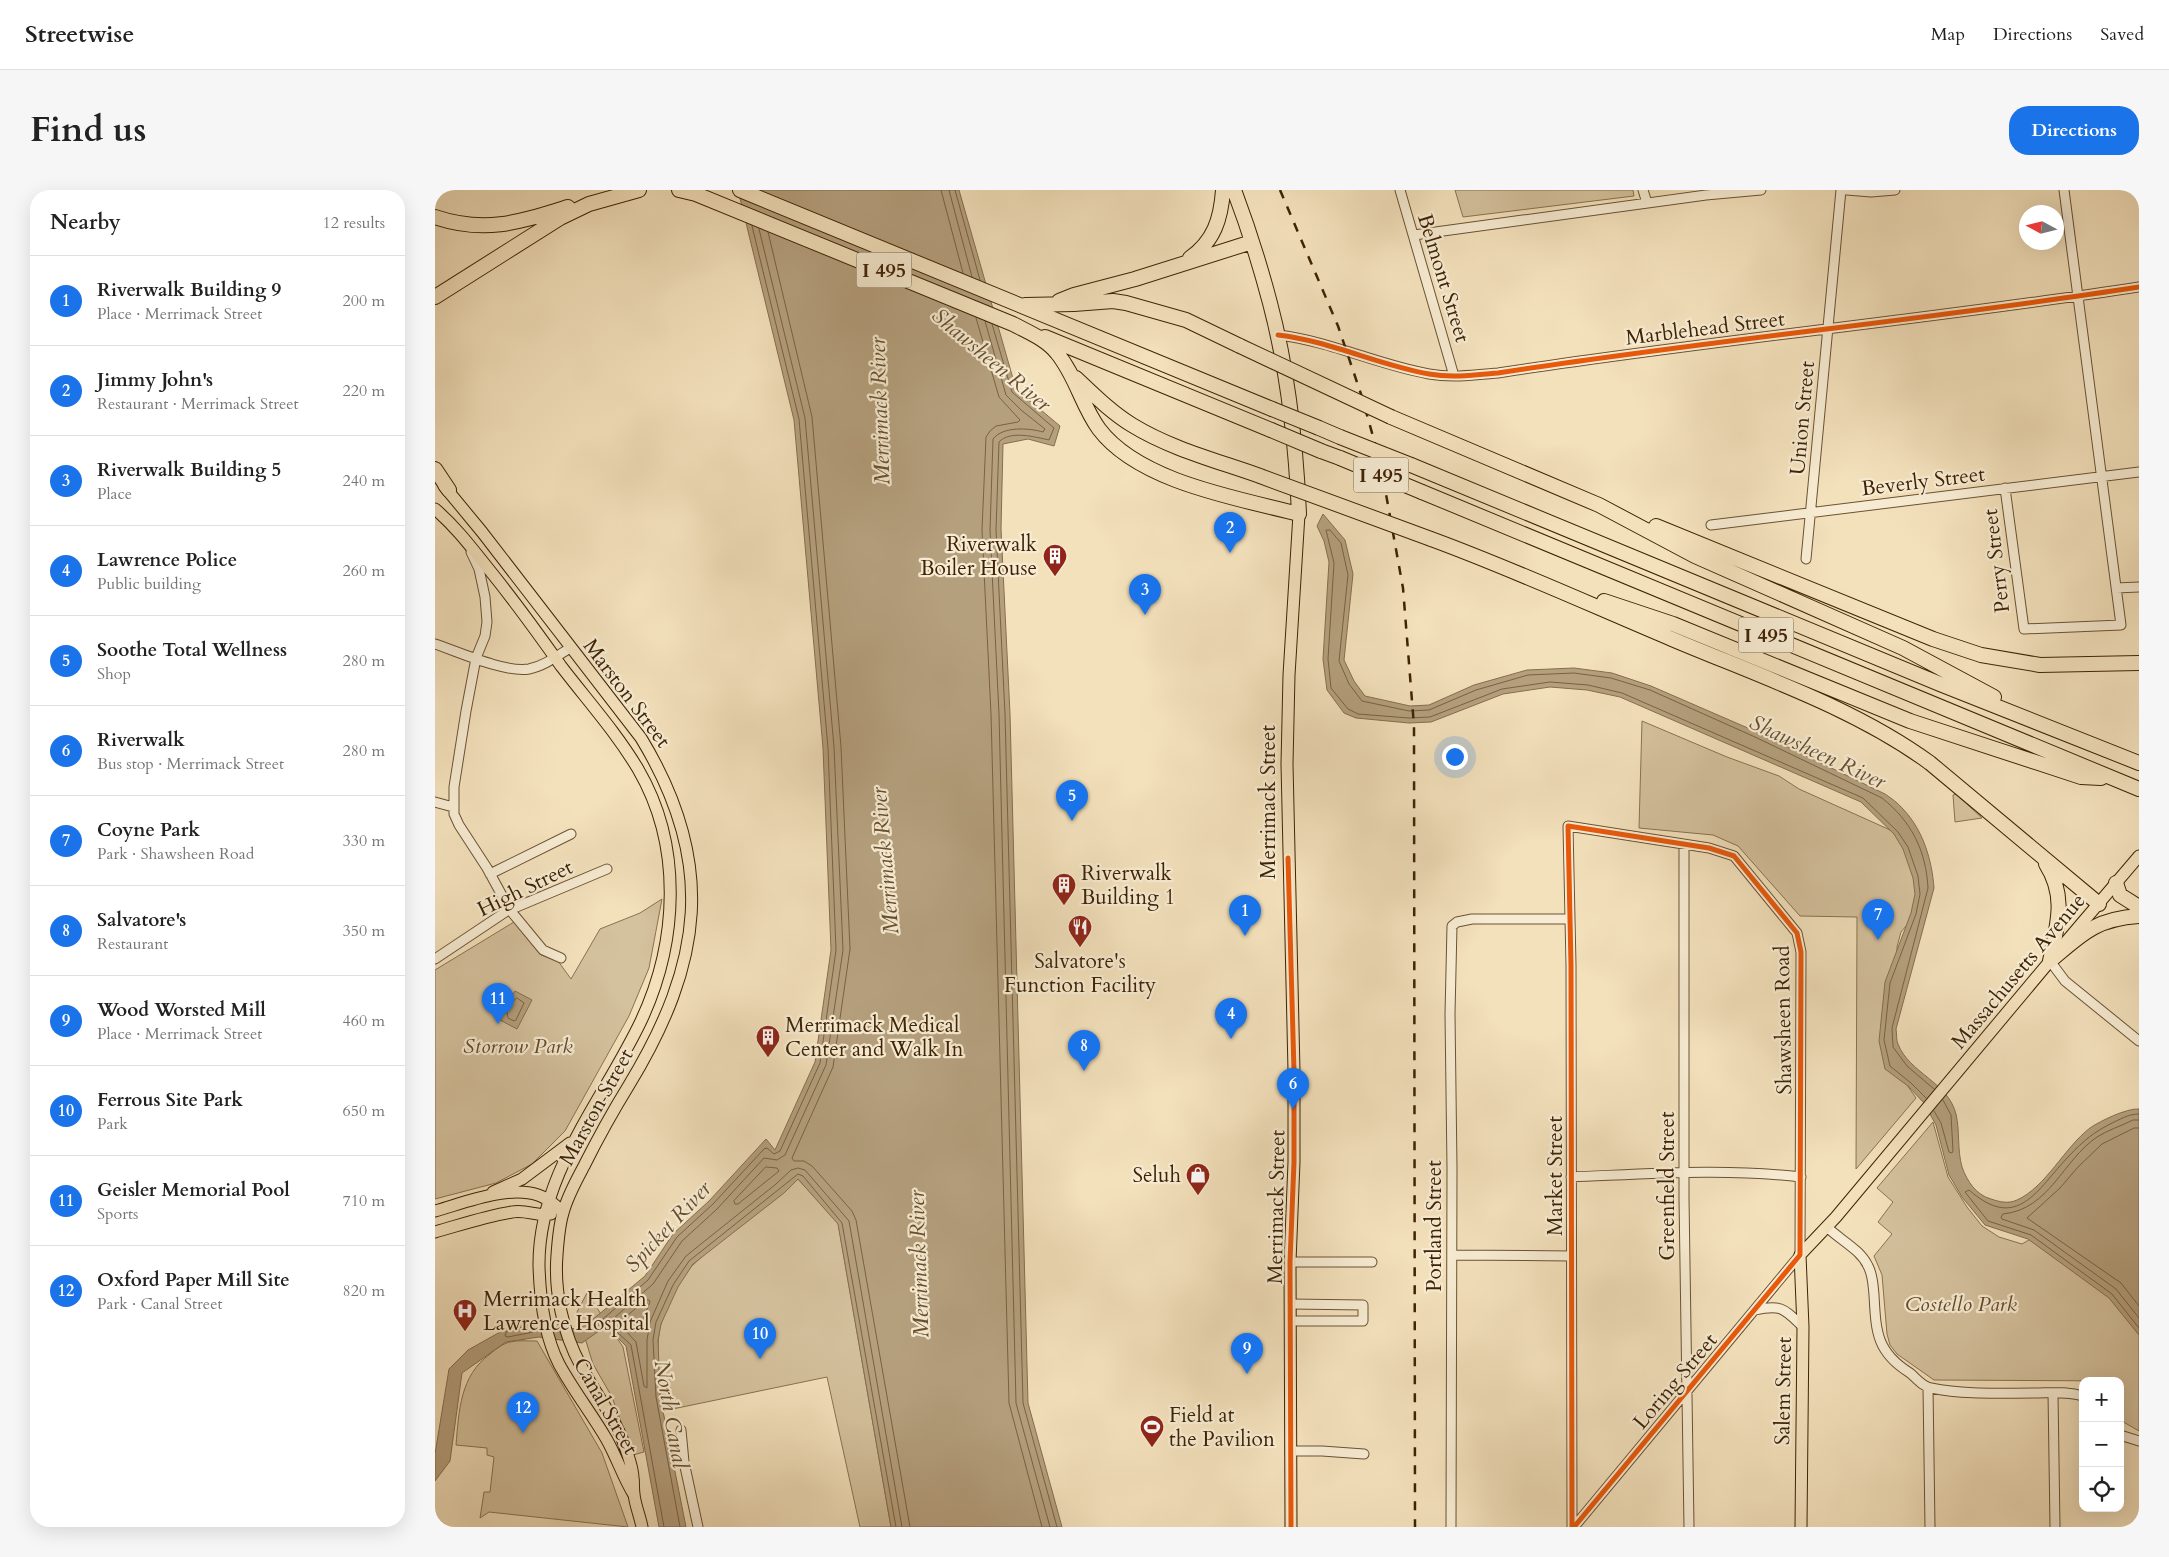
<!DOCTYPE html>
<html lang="en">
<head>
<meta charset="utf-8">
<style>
	:root { --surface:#fff; --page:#f6f6f6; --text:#222; --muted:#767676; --line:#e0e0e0; --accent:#1a73e8 }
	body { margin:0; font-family:Cardo,serif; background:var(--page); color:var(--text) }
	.controls { position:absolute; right:15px; bottom:15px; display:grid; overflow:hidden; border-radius:10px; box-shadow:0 5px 20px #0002 }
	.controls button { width:45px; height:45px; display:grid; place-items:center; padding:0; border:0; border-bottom:1px solid var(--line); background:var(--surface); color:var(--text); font:25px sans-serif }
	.compass { position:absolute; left:1584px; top:15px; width:45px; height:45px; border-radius:50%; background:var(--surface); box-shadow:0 5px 20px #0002; rotate:277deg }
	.you { position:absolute; left:1019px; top:566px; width:18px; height:18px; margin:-12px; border:4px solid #fff; border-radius:50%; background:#1a73e8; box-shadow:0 0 0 8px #1a73e833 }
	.badge { display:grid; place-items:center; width:32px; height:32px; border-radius:50%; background:var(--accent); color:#fff; font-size:16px; font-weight:700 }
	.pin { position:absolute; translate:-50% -41px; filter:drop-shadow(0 1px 2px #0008) }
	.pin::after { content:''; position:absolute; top:26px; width:18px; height:15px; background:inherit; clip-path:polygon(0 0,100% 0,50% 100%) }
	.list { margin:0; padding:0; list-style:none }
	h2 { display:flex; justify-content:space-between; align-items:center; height:65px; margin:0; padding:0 20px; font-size:21px }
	h2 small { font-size:16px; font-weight:400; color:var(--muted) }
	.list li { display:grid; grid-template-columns:32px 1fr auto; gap:15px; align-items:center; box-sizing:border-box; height:90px; padding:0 20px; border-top:1px solid var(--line) }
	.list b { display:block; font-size:19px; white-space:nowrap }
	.list p { margin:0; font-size:16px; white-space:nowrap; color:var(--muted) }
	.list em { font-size:16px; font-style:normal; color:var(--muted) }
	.icon { flex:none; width:28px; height:28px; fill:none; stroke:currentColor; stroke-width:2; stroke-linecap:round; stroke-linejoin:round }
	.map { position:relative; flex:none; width:1704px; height:1337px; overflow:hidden; border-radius:20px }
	header { display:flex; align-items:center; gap:30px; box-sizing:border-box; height:70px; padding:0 25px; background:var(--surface); border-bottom:1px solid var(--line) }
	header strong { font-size:24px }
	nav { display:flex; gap:28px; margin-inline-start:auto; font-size:18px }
	.intro { display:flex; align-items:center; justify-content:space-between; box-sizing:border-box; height:120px; padding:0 30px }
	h1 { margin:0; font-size:35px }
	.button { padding:12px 22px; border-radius:20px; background:var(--accent); color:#fff; font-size:18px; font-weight:700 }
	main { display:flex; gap:30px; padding:0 30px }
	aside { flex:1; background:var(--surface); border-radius:20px; box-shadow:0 5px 20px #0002 }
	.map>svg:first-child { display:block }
</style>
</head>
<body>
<header>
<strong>Streetwise</strong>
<nav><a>Map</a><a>Directions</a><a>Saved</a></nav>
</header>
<div class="intro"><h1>Find us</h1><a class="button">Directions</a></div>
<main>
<aside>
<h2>Nearby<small>12 results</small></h2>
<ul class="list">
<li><span class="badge">1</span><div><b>Riverwalk Building 9</b><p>Place · Merrimack Street</p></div><em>200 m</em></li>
<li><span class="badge">2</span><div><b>Jimmy John's</b><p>Restaurant · Merrimack Street</p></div><em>220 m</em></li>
<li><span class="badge">3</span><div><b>Riverwalk Building 5</b><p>Place</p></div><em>240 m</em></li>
<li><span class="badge">4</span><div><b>Lawrence Police</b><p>Public building</p></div><em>260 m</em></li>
<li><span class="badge">5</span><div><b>Soothe Total Wellness</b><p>Shop</p></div><em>280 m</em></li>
<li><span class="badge">6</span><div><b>Riverwalk</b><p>Bus stop · Merrimack Street</p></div><em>280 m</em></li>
<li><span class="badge">7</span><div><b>Coyne Park</b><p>Park · Shawsheen Road</p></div><em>330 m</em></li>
<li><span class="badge">8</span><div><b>Salvatore's</b><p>Restaurant</p></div><em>350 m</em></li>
<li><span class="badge">9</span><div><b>Wood Worsted Mill</b><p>Place · Merrimack Street</p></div><em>460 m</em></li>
<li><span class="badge">10</span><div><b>Ferrous Site Park</b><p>Park</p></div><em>650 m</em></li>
<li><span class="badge">11</span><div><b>Geisler Memorial Pool</b><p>Sports</p></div><em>710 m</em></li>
<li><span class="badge">12</span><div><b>Oxford Paper Mill Site</b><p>Park · Canal Street</p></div><em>820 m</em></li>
</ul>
</aside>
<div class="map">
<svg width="1704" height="1337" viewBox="0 0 1704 1337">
	<rect width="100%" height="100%" fill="#f3e1bc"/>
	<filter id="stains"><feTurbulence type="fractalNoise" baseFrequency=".004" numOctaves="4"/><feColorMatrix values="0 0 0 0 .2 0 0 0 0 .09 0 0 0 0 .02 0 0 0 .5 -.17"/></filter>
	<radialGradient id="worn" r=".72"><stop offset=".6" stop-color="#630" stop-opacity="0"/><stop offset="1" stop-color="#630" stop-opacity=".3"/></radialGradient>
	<!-- green -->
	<path fill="#d4c19d" stroke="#897251" d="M1020 0H1198L1199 6 1028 27Z
		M1207 531 1292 567 1344 586 1364 599 1453 639 1461 644 1487 690 1476 730 1466 742 1462 757 1459 876 1481 908 1421 979 1422 727 1365 726 1303 656 1278 645 1204 638Z
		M1521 604 1547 628 1520 632 1518 605Z
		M227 709 214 778 194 826 130 941 97 974 61 993 0 1009V780L79 732 106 765 123 771 136 789 165 739 205 723Z
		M1704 929V1241L1685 1230V1191L1499 1190 1462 1164 1455 1155 1452 1144 1447 1085 1439 1066 1457 1044 1443 1032 1458 1012 1442 998 1498 932 1513 987 1532 1017 1547 1036 1564 1047 1587 1054 1604 1044Z
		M363 989 403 1033 456 1337H425L392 1187 228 1221C224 1200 220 1154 226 1134 231 1116 246 1086 259 1074 291 1043 331 1020 363 989Z
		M152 1103 188 1157 209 1262 198 1265 177 1207 158 1174 142 1122Z
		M102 1151 167 1263 193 1337 54 1322 45 1328 49 1302H55L59 1267 52 1265V1258L21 1255C24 1220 25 1186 55 1164 61 1159 67 1154 75 1152 83 1150 93 1151 102 1151Z"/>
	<!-- water -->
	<path fill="#b5a07e" stroke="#856e4e" d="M303 0H524L581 199 625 236 619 256 593 249 568 254 566 339 575 524 593 1213 627 1337H456L403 1034 363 989 349 1003 258 1074 243 1097 226 1134 223 1150 225 1206 251 1337H224L191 1156 171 1136 147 1153 104 1147 71 1152 27 1183 15 1271 0 1291V1264L14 1179 33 1160 83 1132 142 1139 151 1135 210 1086 238 1044 274 1011 331 949 340 960 380 872 396 760 388 558 359 230Z
		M888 324 910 350 918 384 909 470 919 491 930 506 975 516 994 515 1039 495 1092 480 1139 478 1177 483 1216 496 1322 542 1450 604C1456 608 1463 613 1468 619 1488 640 1497 670 1499 698L1461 839C1462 844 1461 850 1463 854 1474 883 1513 892 1521 924 1525 941 1522 959 1527 977 1532 991 1541 1005 1556 1009 1565 1012 1573 1014 1582 1010 1611 997 1629 958 1655 938 1665 931 1692 918 1704 919V1145L1674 1108 1593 1049 1550 1035 1527 1007 1514 985 1501 935 1489 913 1473 896 1450 879 1444 851 1450 792 1476 723 1480 704 1478 688 1468 659 1459 644 1426 612 1185 507 1152 500 1115 497 1068 504 996 532 974 533 921 528 909 523 892 500 888 469 894 372 889 351 882 336Z
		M80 801 97 810 82 839 65 830 68 823 60 819 68 803 76 807Z"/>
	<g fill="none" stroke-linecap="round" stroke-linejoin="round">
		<!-- shore -->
		<path stroke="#7a6142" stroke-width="1" d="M506 0 528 83
			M514 0 537 87
			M520 0 545 90
			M324 39 370 228 399 557 408 760 391 875 350 965 342 970 329 968 282 1019 247 1051 218 1094 179 1128 201 1152 209 1196 212 1198V1150L215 1132 233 1091 251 1066 341 994 356 980 363 978 370 980 414 1031 467 1337
			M333 42 377 227 406 557 415 759 398 877 357 968 359 971H369L377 976 417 1021 421 1030 475 1337
			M541 128 564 207 585 230 583 232 561 236 555 241 551 247 547 340 556 524 574 1213 607 1337
			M550 131 571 205 586 220 610 239 608 242C594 238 568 236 558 249L555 340 564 524 581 1213 615 1337
			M557 134 577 202 619 238 614 250C600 247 575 240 564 252L561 340 570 524 588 1213 622 1337
			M82 808 89 813 81 830 79 831 73 828 72 822 67 815 70 811 77 812Z
			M1491 908 1476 893 1455 876 1449 850 1455 793 1481 724 1485 704 1483 686 1473 657 1463 642 1428 608 1187 503 1153 495 1115 492 1067 499 995 527 974 528 923 524 913 519 896 498 893 469 899 373 891 340H895L906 353 913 385 904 471 914 494 927 511 974 521 994 520 1041 500 1093 485 1139 483 1176 488 1215 500 1320 547 1447 608C1476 631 1491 660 1493 698L1457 838 1458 857 1472 876 1499 899
			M1499 921 1506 933 1514 962 1517 963 1518 961 1516 925 1508 910
			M1704 924C1694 924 1688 928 1679 932 1659 942 1649 950 1634 966 1602 999 1583 1043 1534 1000L1530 1002 1553 1031 1596 1045 1677 1104 1704 1138
			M1704 930H1698C1686 936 1673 940 1662 947 1627 971 1615 1019 1568 1024L1566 1027 1567 1029 1599 1040 1681 1099 1704 1128
			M1704 938H1699L1667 954 1643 977 1625 998 1592 1028 1686 1093 1704 1116
			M331 977 342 978 344 981 303 1014H300L299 1011Z
			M211 1110H214L215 1112 208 1129 206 1140 203 1141 190 1128Z
			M84 1137 96 1139 98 1142 73 1147 70 1146 71 1142Z
			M229 1337 196 1155 168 1129 213 1090 242 1047 278 1014 329 959 332 958 339 964 345 961 385 873 401 760 393 558 364 229 317 36
			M245 1337 221 1207 218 1150 221 1132 238 1095 254 1071 363 984 368 986 407 1033 461 1337"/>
		<defs>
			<path id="minor" d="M965 0 1019 186
				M1208 0 1212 13
				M1412 0 1436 2 1460 0
				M979 45 1271 5 1326 0
				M843 145C895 151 943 175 994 184 1017 188 1040 185 1063 183 1276 150 1491 130 1704 97
				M1570 298 1589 439 1686 435 1629 0
				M1276 335 1704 282
				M36 362 44 379 50 407 52 432 50 446 41 468 31 521 19 597V624L24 635 52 678 75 720 108 760 126 768
				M1371 369 1406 0
				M1681 398 1704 397
				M0 454C24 462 70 483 94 479 109 476 122 466 135 458
				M0 612 18 617
				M1249 655V1008L1254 1337
				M55 684 136 644
				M0 769 72 721 172 679
				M1615 771 1630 791 1704 851
				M1136 987C1212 984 1290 978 1366 987
				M1392 1037C1405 1050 1425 1059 1433 1076 1438 1085 1438 1095 1439 1105 1441 1141 1441 1162 1475 1183 1481 1188 1488 1197 1496 1198 1530 1205 1565 1203 1599 1203 1615 1203 1632 1201 1648 1206
				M1017 1065 1136 1066
				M855 1072H937
				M1320 1120C1347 1114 1349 1119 1368 1137
				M856 1131H928V1115L856 1114
				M1493 1198 1495 1337
				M1618 1203 1620 1337
				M246 1240 249 1272 263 1337
				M1685 1245 1704 1251
				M856 1261H887L929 1264
				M1016 1337 1017 978 1015 824 1017 736 1022 732 1037 729H1135
				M1137 1337 1136 775 1133 636 1274 658 1299 666 1362 743 1366 762 1365 1065 1139 1337"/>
			<path id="major" d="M9 296 47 342 206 548C282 673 268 773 194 895 178 921 163 948 149 976 141 991 132 1007 128 1023 124 1036 123 1051 122 1065 119 1102 128 1143 146 1176 158 1200 175 1221 186 1246 191 1259 197 1273 198 1287 199 1293 198 1298 199 1304 200 1315 205 1326 207 1337
				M0 319C20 336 36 357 52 377 78 409 102 442 126 476 152 510 181 542 203 579 248 656 243 752 206 831 168 911 103 984 104 1076 105 1109 109 1145 124 1174 138 1200 157 1224 172 1250 182 1268 188 1287 199 1305
				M1630 753 1704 666
				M58 1002 87 989 135 953
				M0 1021C29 1013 72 995 103 1005 113 1008 120 1015 128 1022
				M0 1042C25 1035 51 1026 77 1022 91 1019 103 1027 116 1024
				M856 1337 855 1072 859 972V881L852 574 854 485 864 324
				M1366 1337 1368 1137 1365 1065 1401 1027 1620 765"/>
			<path id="highway" d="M244 0 261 4 578 134C593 142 611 149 622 163 641 186 647 216 664 239 704 292 802 308 864 324 861 254 853 181 835 113 825 75 813 37 799 0
				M305 0 837 219
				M0 27C50 44 85 32 133 17
				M755 68C779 51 786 29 788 0
				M0 107 125 28 154 14 204 0
				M624 111 639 105 700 89 817 52
				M590 115 639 114 678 111 691 113 751 130 805 156
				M610 147 836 240
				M641 188C659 205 676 222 697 235 736 259 783 271 825 286
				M956 227 1164 315 1260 366 1468 458 1559 507
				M884 238 905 247
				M886 261 905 268
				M976 275 1505 494 1704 573
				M0 279 14 300
				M987 302 1704 599
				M1221 336 1498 449 1546 465 1605 475 1704 473
				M996 349C1078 379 1156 415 1237 449 1322 485 1420 518 1495 573L1664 714
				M1169 411 1238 434 1475 531 1646 587 1666 588
				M1611 674C1632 707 1622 735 1615 771
				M1681 693 1685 705 1704 717
				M1615 771C1647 744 1660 729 1704 726"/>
		</defs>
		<!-- minor casing -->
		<use href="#minor" stroke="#6b5233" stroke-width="11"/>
		<!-- major casing -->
		<use href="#major" stroke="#3e2205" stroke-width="13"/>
		<!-- highway casing -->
		<use href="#highway" stroke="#3e2205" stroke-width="16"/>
		<!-- minor -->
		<use href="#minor" stroke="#f7ecd3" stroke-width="9"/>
		<!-- major -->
		<use href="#major" stroke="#f3e1bc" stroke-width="11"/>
		<!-- highway -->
		<use href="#highway" stroke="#f3e1bc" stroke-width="14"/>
		<!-- rail -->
		<path stroke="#3e2205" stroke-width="2.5" stroke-dasharray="9 9" stroke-linecap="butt" d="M845 0 903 136 926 204 945 271 968 398 979 536 980 1337"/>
		<defs>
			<path id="highway-bridge" d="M805 156 956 227
				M837 219 884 238
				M836 240 886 261
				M905 247 976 275
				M905 268 987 302
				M825 286 996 349"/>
		</defs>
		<!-- highway-bridge casing -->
		<use href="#highway-bridge" stroke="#3e2205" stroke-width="16" stroke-linecap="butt"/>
		<!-- highway-bridge -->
		<use href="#highway-bridge" stroke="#f3e1bc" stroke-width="14"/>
		<defs>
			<path id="cycleway" d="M843 145C895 151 943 175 994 184 1017 188 1040 185 1063 183 1276 150 1491 130 1704 97
				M853 668 859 881V972L855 1072 856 1337
				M1137 1337 1136 775 1133 636 1274 658 1299 666 1362 743 1366 762 1365 1065 1139 1337"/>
		</defs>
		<!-- cycleway casing -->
		<use href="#cycleway" stroke="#f7ecd3" stroke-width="8"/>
		<!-- cycleway -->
		<use href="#cycleway" stroke="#e8590c" stroke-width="5"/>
	</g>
	<!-- icons -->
	<defs>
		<symbol id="building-pin" viewBox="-11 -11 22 30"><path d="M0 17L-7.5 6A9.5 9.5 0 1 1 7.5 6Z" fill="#8f2418" stroke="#f7ecd3"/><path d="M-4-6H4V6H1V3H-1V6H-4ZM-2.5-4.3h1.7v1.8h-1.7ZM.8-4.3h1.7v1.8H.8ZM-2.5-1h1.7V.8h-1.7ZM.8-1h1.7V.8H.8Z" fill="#fff"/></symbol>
		<symbol id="restaurant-pin" viewBox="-11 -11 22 30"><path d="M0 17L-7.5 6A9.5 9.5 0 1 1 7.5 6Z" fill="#8f2418" stroke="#f7ecd3"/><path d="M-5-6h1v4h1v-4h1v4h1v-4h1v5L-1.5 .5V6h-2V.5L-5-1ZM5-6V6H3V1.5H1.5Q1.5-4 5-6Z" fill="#fff"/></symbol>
		<symbol id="shop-pin" viewBox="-11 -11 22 30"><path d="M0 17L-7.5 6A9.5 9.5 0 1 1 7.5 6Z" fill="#8f2418" stroke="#f7ecd3"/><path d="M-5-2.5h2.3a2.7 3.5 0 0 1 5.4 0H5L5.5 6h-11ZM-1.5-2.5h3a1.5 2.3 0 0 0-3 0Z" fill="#fff"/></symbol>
		<symbol id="hospital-pin" viewBox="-11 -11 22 30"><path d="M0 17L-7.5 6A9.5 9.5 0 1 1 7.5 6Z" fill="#8f2418" stroke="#f7ecd3"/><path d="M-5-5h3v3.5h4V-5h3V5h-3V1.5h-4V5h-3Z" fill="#fff"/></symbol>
		<symbol id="stadium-pin" viewBox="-11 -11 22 30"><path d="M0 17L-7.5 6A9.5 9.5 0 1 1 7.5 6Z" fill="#8f2418" stroke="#f7ecd3"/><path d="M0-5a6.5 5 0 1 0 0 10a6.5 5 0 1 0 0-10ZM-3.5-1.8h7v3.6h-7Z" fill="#fff"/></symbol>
	</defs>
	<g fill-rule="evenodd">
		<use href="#building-pin" x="606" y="352" width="28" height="38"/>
		<use href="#building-pin" x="615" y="681" width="28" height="38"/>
		<use href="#restaurant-pin" x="631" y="723" width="28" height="38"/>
		<use href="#building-pin" x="319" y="833" width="28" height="38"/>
		<use href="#shop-pin" x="749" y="971" width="28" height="38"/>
		<use href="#hospital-pin" x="16" y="1107" width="28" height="38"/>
		<use href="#stadium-pin" x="703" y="1223" width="28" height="38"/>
	</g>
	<g text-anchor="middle" stroke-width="4.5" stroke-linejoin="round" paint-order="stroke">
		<!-- shield labels -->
		<g fill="#f7ecd3" stroke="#765f43" stroke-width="1">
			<rect x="421.5" y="62.5" width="55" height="35" rx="4"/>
			<rect x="918.5" y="267.5" width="55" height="35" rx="4"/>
			<rect x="1303.5" y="427.5" width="55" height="35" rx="4"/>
		</g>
		<g font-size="20" font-weight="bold" fill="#3e2205">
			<text x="449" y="87">I 495</text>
			<text x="946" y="292">I 495</text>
			<text x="1331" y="452">I 495</text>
		</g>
		<!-- street labels -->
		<g font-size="21" fill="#3e2205" stroke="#f7ecd3">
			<text transform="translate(1009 88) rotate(73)" y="7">Belmont Street</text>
			<text transform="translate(1270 138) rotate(-7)" y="7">Marblehead Street</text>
			<text transform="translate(1367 228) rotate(-85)" y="7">Union Street</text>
			<text transform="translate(1488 291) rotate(-7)" y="7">Beverly Street</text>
			<text transform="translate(1561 371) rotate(-97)" y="7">Perry Street</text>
			<text transform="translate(192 503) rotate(53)" y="7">Marston Street</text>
			<text transform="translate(833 612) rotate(-90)" y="7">Merrimack Street</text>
			<text transform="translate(90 698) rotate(-26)" y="7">High Street</text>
			<text transform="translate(1583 781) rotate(-50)" y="7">Massachusetts Avenue</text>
			<text transform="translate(1348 830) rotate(-91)" y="7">Shawsheen Road</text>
			<text transform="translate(161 917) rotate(-61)" y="7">Marston Street</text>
			<text transform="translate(1120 986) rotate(-90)" y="7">Market Street</text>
			<text transform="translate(1232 996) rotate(-90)" y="7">Greenfield Street</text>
			<text transform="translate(841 1017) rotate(-89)" y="7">Merrimack Street</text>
			<text transform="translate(999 1036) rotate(-90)" y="7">Portland Street</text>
			<text transform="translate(1240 1191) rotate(-50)" y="7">Loring Street</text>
			<text transform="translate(1348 1201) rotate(-89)" y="7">Salem Street</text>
			<text transform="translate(171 1216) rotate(60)" y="7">Canal Street</text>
		</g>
		<!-- poi labels -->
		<g font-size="21" fill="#3e2205" stroke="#f7ecd3" text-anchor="start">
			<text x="602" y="361" text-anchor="end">Riverwalk<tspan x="602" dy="24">Boiler House</tspan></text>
			<text x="646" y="690">Riverwalk<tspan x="646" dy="24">Building 1</tspan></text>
			<text x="645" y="778" text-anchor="middle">Salvatore's<tspan x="645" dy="24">Function Facility</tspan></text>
			<text x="350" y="842">Merrimack Medical<tspan x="350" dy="24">Center and Walk In</tspan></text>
			<text x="746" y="992" text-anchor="end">Seluh</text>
			<text x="48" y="1116">Merrimack Health<tspan x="48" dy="24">Lawrence Hospital</tspan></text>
			<text x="734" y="1232">Field at<tspan x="734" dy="24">the Pavilion</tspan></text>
		</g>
		<!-- park labels -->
		<g font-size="21" font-style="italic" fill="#644a2b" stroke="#f7ecd3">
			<text x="83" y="863">Storrow Park</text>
			<text x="1526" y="1121">Costello Park</text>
		</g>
		<!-- water labels -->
		<g font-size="22" font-style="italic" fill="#684e2f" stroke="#f7ecd3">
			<text transform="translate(557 169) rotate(40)" y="8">Shawsheen River</text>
			<text transform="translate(444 221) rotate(-92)" y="8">Merrimack River</text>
			<text transform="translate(1383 561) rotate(25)" y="8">Shawsheen River</text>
			<text transform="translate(449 671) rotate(-95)" y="8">Merrimack River</text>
			<text transform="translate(232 1036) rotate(-47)" y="8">Spicket River</text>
			<text transform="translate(483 1074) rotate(-92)" y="8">Merrimack River</text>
			<text transform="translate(237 1224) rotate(80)" y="8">North Canal</text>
		</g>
	</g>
	<rect width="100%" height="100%" filter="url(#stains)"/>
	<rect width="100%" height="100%" fill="url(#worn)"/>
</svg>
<div class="controls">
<button>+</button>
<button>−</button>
<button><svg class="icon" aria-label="locate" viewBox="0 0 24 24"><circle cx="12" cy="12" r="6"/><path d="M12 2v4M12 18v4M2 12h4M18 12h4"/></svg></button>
</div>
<svg class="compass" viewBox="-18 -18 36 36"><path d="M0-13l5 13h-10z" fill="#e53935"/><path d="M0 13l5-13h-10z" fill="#767676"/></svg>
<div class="you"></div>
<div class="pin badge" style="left:810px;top:746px">1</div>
<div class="pin badge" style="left:795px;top:363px">2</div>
<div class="pin badge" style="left:710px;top:425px">3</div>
<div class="pin badge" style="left:796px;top:849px">4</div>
<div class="pin badge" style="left:637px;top:631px">5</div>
<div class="pin badge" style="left:858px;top:919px">6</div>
<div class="pin badge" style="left:1443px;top:750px">7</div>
<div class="pin badge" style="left:649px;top:881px">8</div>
<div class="pin badge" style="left:812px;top:1184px">9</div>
<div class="pin badge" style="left:325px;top:1169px">10</div>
<div class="pin badge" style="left:63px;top:834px">11</div>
<div class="pin badge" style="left:88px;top:1243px">12</div>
</div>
</main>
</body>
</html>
